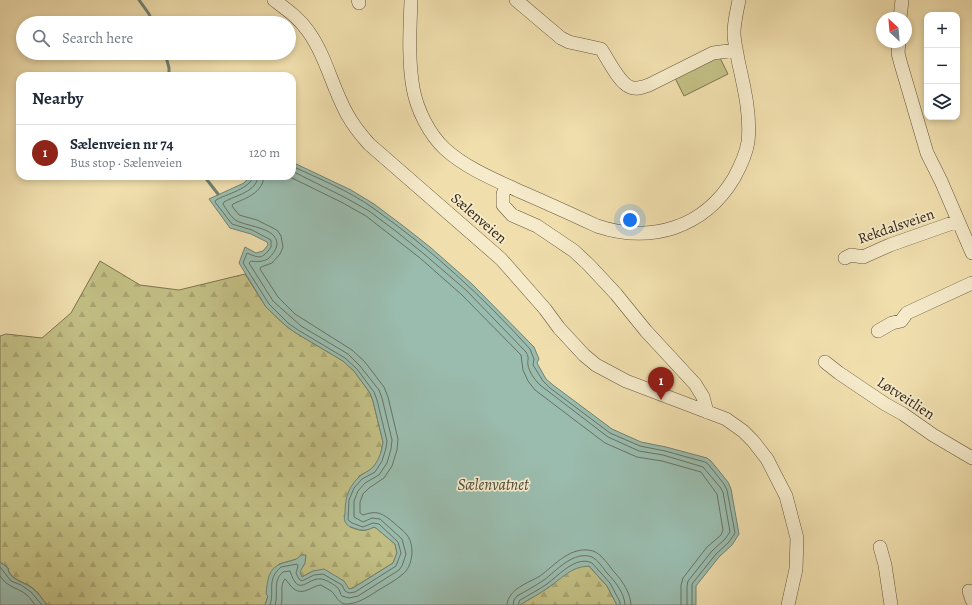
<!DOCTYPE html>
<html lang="en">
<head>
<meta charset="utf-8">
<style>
	:root { --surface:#fff; --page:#f2f2f3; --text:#1f2937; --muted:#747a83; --line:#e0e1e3; --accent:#8f2418 }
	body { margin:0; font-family:Alegreya,serif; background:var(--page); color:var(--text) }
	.controls { position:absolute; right:12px; top:12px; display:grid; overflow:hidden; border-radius:8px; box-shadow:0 2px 6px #0003 }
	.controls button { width:36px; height:36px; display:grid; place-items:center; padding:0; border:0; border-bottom:1px solid var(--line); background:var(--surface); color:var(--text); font:20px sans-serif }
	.compass { position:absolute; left:876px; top:12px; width:36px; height:36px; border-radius:50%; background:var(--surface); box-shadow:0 2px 6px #0003; rotate:334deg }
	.you { position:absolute; left:630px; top:220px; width:14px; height:14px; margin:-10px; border:3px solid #fff; border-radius:50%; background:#1a73e8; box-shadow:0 0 0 6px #1a73e833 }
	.badge { display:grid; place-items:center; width:26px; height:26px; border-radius:50%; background:var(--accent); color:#fff; font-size:13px; font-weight:700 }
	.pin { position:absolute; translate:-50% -33px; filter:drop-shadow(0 1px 2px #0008) }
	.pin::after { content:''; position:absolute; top:21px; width:14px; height:12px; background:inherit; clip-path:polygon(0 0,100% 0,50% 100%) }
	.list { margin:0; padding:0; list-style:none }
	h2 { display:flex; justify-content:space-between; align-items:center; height:52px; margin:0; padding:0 16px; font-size:17px }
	h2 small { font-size:13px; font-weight:400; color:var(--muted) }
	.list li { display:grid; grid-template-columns:26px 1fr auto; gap:12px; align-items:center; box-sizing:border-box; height:56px; padding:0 16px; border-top:1px solid var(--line) }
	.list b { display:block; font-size:15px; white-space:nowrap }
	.list p { margin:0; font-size:13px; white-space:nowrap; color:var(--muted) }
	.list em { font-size:13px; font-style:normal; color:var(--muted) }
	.icon { flex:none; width:22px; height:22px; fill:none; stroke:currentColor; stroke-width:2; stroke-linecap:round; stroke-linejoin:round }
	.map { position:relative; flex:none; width:972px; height:605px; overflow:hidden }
	.search { position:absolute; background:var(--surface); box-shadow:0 2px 6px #0003; left:16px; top:16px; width:280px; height:44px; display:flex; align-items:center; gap:10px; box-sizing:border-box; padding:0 14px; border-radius:22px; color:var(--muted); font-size:15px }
	.panel { position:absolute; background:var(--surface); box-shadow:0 2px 6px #0003; left:16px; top:72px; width:280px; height:108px; border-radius:12px }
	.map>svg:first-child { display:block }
</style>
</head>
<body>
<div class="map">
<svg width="972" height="605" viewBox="0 0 972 605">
	<defs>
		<pattern id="forest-firs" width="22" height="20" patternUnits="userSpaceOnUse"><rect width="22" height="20" fill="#c2bf84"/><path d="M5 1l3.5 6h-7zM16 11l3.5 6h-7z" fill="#a7a471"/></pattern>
	</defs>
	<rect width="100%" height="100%" fill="#f0dead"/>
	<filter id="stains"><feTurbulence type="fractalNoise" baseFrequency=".005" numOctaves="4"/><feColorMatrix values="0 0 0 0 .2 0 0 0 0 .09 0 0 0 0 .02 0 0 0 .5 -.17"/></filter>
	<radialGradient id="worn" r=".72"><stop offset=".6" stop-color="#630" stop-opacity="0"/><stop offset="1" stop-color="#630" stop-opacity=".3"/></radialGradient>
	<!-- green -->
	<path fill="#c2bf84" stroke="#7c744e" d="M719 56 728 74 684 96 675 78Z"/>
	<!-- forest -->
	<path fill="url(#forest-firs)" stroke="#7c744e" d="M100 261 140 285 179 290 245 274 266 307 286 326 296 333 343 361 354 371 370 393 373 401 383 442 382 448 379 459 372 469 359 476 350 527C361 531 363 532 374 527L376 528 395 544 397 553 393 563 353 588 349 589 313 571 302 577 299 572 305 563 297 559 279 564 265 605H47C43 600 39 594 35 590 27 582 9 580 8 568L0 562V336L6 334 42 338 71 313Z
		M581 566H589L607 586 617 605H520L549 587 568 571Z"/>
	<!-- water -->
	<path fill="#9abcae" stroke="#728172" d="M292 162 351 190 374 204 402 225 430 247 472 284 534 347 539 359 537 363 546 379 553 385 612 429 641 442 666 447 707 458 711 461 728 482 731 489 739 534 732 545 719 557 696 586V605H617L607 586 589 566C570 567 564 577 549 587 540 594 529 599 520 605H265L268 596 266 594C268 578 268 566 287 562 293 560 297 560 301 555H306L305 563 300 572 302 577 313 571 324 569 344 581 349 589 353 588 393 563 397 553 395 544 376 528 374 527C366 531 362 531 354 528 351 527 347 526 346 523 344 521 344 518 345 514 345 500 347 489 358 478 362 473 369 472 373 467 379 460 382 451 383 442L373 401 370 393 354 371 343 361 296 333 286 326 266 307 239 263 245 247 256 253 263 251 268 245 267 242 251 234 230 228 209 199 244 183 250 176H292Z
		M0 562 8 568C8 579 24 582 32 588 38 592 42 599 47 605H0Z"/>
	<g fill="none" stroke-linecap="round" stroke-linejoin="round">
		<!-- shore -->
		<path stroke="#687262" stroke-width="1" d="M292 166C319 179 348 190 373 208 430 248 483 297 530 349L534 359 533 365 543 381 550 388 610 433 640 446 665 451 705 462 708 464 724 484 727 490 735 533 729 542 716 554 692 584V605
			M292 171 346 198 369 211 397 232 424 254 466 290 526 352C530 359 527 359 528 365 529 372 535 380 540 385L608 437 639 451 663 455 703 467 720 487 723 492 730 532 725 539 712 551 688 581 687 586V605
			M253 176C251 189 226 194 216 200L215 202 232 224 252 230 271 240V247C262 260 259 258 247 253L243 263 269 304 288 323 298 330 345 358 357 369 374 392 377 400 387 441 386 448 382 461 375 472 362 479 354 488 349 500 348 520 352 523 363 527 373 523 379 524 398 542 401 553 396 566 355 592 349 593 345 591 342 585 323 574 314 575 302 581 299 579 296 573 298 566 297 564 281 567C266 580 275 590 270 605
			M258 176C257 192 236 195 224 202L223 204C226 209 230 215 234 219 243 227 278 226 277 245 276 250 272 255 269 258 264 262 256 262 251 261L249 263 273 301 301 326 348 354 360 366 379 390 382 398 392 440 391 449 387 463 379 475 365 483 358 491 354 501V517L363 522 372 518 380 519 402 539 406 554 402 566 399 570 358 596 349 598 342 596C340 594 340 590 338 588 335 585 325 579 321 579 307 577 299 599 290 571L283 572C272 581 279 593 275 605
			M264 176C263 193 246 198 233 204L232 206 239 215 257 220 273 228 278 231 281 236 283 247 280 254 272 263 261 267 260 269 278 297 295 314 352 350 365 362 384 387 388 397 398 439 397 450 392 466 384 478 369 488 363 494 360 502V513L363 515C377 510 382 513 393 522 397 526 403 530 407 535 415 545 413 566 403 574 395 581 385 586 377 591 368 597 356 605 344 604 337 601 336 595 331 591 328 589 324 587 321 585 311 586 304 596 294 589 290 586 288 582 285 579 279 586 284 597 281 605
			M288 176 343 203 366 216 420 258 462 295 521 355 523 370 528 381 535 390 605 443 637 457 662 461 701 472 717 494 723 530 721 535 707 547 683 578 681 585V605
			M0 567 11 581 21 585 31 592 42 605
			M0 576C8 588 17 587 27 595 30 598 33 602 35 605
			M507 605C508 589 528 583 540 576 555 565 571 545 593 551 602 554 609 566 615 573 622 580 631 594 631 605
			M513 605 514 600 517 596C526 591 535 586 544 580 556 571 574 550 592 557 598 560 603 568 607 573 615 581 625 594 625 605
			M518 605 520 600C529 595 538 590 547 584 558 576 576 555 592 563L610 583 620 602V605"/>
		<!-- stream -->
		<path stroke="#728172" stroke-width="3" d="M139 0 149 14 153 23
			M165 53 169 68V76
			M204 176 218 194"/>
		<defs>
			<path id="minor" d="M274 0C286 9 299 18 308 31 326 56 332 87 347 114 353 125 361 135 369 144L501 259 545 309 559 328 584 355 596 365 626 381 726 419 743 431 753 441 767 459 786 496 797 538 796 569 788 605
				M358 0 359 3
				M411 0C410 29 408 59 413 88 417 110 429 134 445 149 466 168 493 179 519 191 545 202 571 214 597 226 651 244 704 228 734 178 740 167 746 155 748 142 751 115 744 87 738 60 737 52 734 42 734 33 734 22 737 11 739 0
				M516 0 561 38 569 42 601 49C608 59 619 83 630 87 636 90 643 87 649 85L713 53 736 50
				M900 18 902 0
				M899 42 898 53 900 61 927 153 941 181 972 253
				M506 185 503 194V205L512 215 537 226 574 251 589 265 616 294 646 331 695 384 703 397 707 412
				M845 258 851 255 863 257 890 245 958 221
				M878 331 892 323 901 321 907 313 972 283
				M825 362 839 373 885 404 903 414 933 435 972 458
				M880 547 885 565 891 605
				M969 591 972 600"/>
		</defs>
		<!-- minor casing -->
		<use href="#minor" stroke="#64563c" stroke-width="14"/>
		<!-- minor -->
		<use href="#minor" stroke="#f5eaca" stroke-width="13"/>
	</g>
	<g text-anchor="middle" stroke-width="3.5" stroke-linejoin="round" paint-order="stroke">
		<!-- street labels -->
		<g font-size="15" fill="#352817" stroke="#f5eaca">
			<text transform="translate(479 218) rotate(41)" y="5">Sælenveien</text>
			<text transform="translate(896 226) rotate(-19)" y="5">Rekdalsveien</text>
			<text transform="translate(906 398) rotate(33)" y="5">Løtveitlien</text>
		</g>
		<!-- water labels -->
		<g font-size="16" font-style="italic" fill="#4e4d3d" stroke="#f5eaca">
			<text x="493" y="490">Sælenvatnet</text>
		</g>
	</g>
	<rect width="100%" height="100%" filter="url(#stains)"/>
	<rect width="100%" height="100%" fill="url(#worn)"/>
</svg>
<div class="controls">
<button>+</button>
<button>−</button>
<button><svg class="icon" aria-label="layers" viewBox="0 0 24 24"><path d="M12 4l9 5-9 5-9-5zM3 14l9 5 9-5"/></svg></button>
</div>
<svg class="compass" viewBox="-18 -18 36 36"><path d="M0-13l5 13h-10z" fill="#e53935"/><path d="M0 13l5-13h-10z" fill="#747a83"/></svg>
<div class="you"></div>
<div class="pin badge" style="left:661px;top:400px">1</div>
<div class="search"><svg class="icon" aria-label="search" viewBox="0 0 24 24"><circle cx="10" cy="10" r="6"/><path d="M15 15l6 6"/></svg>Search here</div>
<section class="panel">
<h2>Nearby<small></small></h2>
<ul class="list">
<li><span class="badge">1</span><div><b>Sælenveien nr 74</b><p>Bus stop · Sælenveien</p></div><em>120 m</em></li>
</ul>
</section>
</div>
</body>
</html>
